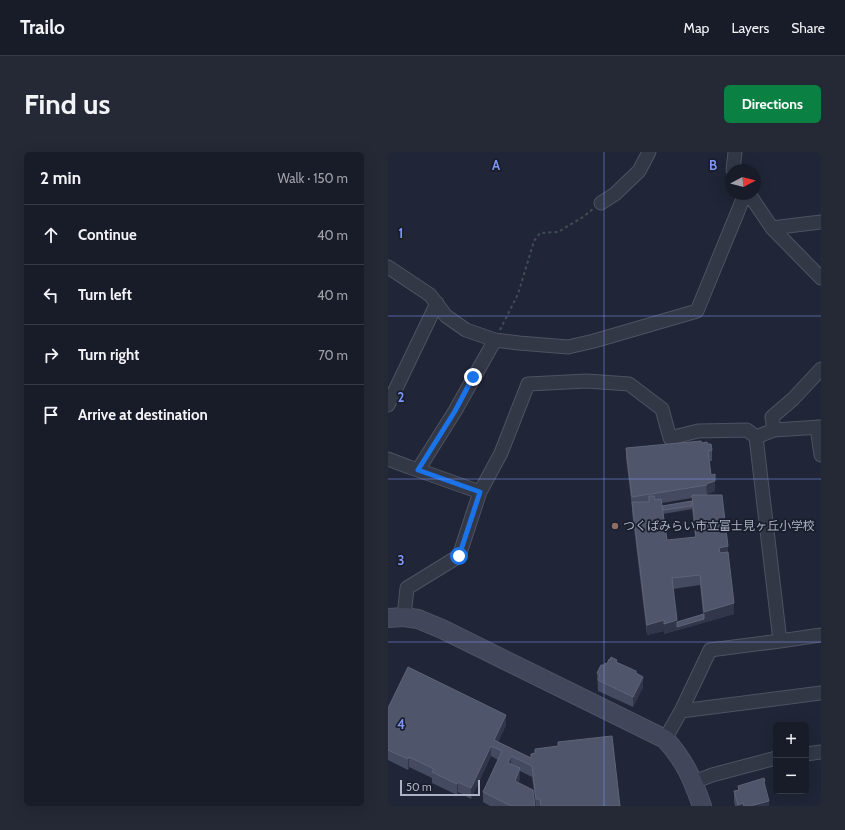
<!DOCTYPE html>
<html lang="en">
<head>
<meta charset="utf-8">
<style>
	:root { --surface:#181c29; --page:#252935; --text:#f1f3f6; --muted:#9fa1a8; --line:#363a46; --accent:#0b8043 }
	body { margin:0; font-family:Cabin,"Noto Sans JP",sans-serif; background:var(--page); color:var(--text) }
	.controls { position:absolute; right:12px; bottom:12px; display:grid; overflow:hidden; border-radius:6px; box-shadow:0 4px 16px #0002 }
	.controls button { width:36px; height:36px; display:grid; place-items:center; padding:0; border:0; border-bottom:1px solid var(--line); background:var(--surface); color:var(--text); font:20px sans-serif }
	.compass { position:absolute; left:337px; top:12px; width:36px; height:36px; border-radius:50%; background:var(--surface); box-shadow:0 4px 16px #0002; rotate:83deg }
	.scale { position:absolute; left:12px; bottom:10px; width:80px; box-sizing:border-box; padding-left:4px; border:2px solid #adb2c4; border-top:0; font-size:11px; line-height:14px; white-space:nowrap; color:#adb2c4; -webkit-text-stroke:3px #191d2c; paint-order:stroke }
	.stop { position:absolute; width:12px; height:12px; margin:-9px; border:3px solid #1a73e8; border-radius:50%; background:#fff }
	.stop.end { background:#1a73e8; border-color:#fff; box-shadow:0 1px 4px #0008 }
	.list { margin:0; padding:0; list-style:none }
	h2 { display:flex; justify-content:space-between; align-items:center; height:52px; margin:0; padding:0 16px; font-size:17px }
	h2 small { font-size:13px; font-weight:400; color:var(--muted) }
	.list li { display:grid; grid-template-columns:26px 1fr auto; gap:12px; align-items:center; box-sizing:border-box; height:60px; padding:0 16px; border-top:1px solid var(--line) }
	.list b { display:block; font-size:15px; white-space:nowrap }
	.list em { font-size:13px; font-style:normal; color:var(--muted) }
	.icon { flex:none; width:22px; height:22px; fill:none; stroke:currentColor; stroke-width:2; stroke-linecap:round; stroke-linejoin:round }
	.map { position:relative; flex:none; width:433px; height:654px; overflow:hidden; border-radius:6px }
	header { display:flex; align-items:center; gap:24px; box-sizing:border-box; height:56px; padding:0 20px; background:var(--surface); border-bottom:1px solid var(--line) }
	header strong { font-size:19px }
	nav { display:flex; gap:22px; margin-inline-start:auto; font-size:14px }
	.intro { display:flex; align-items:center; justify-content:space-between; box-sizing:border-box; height:96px; padding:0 24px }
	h1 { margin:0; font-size:28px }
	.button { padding:10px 18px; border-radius:6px; background:var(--accent); color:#fff; font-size:14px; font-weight:700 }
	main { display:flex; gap:24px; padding:0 24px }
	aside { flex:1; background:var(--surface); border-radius:6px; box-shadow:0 4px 16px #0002 }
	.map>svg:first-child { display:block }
</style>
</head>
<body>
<header>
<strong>Trailo</strong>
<nav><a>Map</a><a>Layers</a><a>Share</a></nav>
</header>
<div class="intro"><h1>Find us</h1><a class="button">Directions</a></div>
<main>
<aside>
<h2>2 min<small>Walk · 150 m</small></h2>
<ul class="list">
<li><svg class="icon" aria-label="ahead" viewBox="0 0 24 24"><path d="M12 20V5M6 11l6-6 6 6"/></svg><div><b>Continue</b></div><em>40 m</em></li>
<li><svg class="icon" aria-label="left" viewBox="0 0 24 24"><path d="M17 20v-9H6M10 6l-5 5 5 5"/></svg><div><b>Turn left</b></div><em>40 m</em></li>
<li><svg class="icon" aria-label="right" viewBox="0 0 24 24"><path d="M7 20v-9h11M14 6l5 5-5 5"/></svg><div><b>Turn right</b></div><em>70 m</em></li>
<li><svg class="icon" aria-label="arrive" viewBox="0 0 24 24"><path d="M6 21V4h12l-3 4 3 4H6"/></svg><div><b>Arrive at destination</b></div></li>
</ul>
</aside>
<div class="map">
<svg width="433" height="654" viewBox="0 0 433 654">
	<rect width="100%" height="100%" fill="#202537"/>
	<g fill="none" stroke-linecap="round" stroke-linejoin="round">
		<defs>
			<path id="street" d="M345 18 347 0
				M361 42 384 76 433 126
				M213 51 227 42 251 19 261 0
				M384 76 433 70
				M0 115 42 143 58 164 78 178 107 188 131 191 180 195 206 189 309 159 357 42
				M0 253 49 151
				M429 275 433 303
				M386 278 384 265 405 247 433 217
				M0 307 21 315 30 318 67 259 107 188
				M30 318 92 340
				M16 465 19 436 71 404 92 340 113 301 140 232 199 229 241 232 274 257 282 286 310 279 359 278 368 285
				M392 489 368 285 386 278 433 275
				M293 559 433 541
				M277 587 293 559 322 498 392 489 433 483
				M418 602 433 600
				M306 630 324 623 388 606"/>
			<path id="secondary" d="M0 466 16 465 30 467 54 477 277 587C297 609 304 626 314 654"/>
		</defs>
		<!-- street casing -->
		<use href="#street" stroke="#4e5262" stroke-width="15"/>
		<!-- secondary casing -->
		<use href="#secondary" stroke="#4e5262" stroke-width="20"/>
		<!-- path -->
		<path stroke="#3f4e55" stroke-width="2" stroke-dasharray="3 3" stroke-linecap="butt" d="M112 178 130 142 146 89 152 81 170 80 195 65 205 57"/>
		<!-- street -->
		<use href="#street" stroke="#333847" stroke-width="13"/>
		<!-- secondary -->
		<use href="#secondary" stroke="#41465a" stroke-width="18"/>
	</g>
	<!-- wall -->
	<path fill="#444a5f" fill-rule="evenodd" d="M314 291 324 298V309H321L323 323 327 339 319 342V343L340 400 346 462 276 482V479L259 483 244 360V356L238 306V296ZM304 346V349L274 354V351ZM304 357 307 385 279 388 275 362ZM312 433 315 462 289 470 285 437Z
		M229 510 248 522 255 535 245 555 210 539 209 521 219 512Z
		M0 556 118 573 110 590 143 606V602L232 654H148L144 625 132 619V627L130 631 147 654H102L95 650V640L110 608 103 604 83 647 70 640 69 643 44 631V626L21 615 20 618 0 608Z
		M350 634H377L381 654H347L346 649V639L350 638Z"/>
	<!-- shaded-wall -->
	<path fill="#31364a" d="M327 329V339L319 342 318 332Z
		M340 394V404L331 406V396Z
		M346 451V462L289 478V475L316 467V460Z
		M276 468V479L259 483V473Z
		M289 468V478L276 482V472Z
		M255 525V535L245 555V545Z
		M118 563V573L107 596 106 588Z
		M103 594V604L83 647V636Z
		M123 604V614L120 611Z
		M21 605V615L20 618V607Z
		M132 616V627L127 640V629Z
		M70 630V640L69 643V632Z
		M381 649V654H362Z
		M355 651V654H350V653Z"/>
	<!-- building -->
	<path fill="#4f556a" stroke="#5e6478" d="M313 289 314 291 319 290 320 292H323L324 298 320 299 323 323 327 322V329L318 332 319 333 244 345 238 296Z
		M304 343H334L340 394 331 396 332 401 340 400 346 451 316 460 312 423 284 426 289 468 276 472V468L259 473 244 350H261V344H266L267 348 273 347 279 388 308 385Z
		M304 349V354L275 358 274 354Z
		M316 462V467L289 475V470Z
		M223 505 229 508 228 510 248 519V521L255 525 245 545 210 528 212 523 209 521 213 513H217V511L219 512 221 507 222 508Z
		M20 515 118 563 106 588 143 606V602L147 601V597L170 594V590L224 584 232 654H153L152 647H148L144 614 123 604 120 611 132 616 127 629 145 638 147 654H123L95 640 114 599 103 594 83 636 70 630 69 632 44 620 46 617 21 605 20 607 0 598V556Z
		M376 626 377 629 376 630 381 649 362 654H356L355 651 350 653 346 639 351 638 350 634Z"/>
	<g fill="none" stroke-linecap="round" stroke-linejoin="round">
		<!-- route -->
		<path stroke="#1a73e8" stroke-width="5" d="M71 404 92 340 30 318 67 259 85 225"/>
	</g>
	<!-- grid -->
	<path fill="none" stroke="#7f96f8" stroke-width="1" stroke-opacity="0.55" d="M216 0V654M0 164H433M0 327H433M0 490H433"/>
	<!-- markers -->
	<circle fill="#8d6e63" stroke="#191d2c" stroke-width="1.5" cx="227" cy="374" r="4"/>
	<g text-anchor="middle" stroke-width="3.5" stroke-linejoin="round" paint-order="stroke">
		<!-- poi labels -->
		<g font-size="12" fill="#adb2c4" stroke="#191d2c" text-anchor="start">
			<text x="235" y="378">つくばみらい市立富士見ヶ丘小学校</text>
		</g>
	</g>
	<g font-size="13" text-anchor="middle" font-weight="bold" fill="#7f96f8" stroke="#191d2c" stroke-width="3.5" stroke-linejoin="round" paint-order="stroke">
		<text x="108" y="18">A</text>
		<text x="325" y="18">B</text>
		<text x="13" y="86">1</text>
		<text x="13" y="250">2</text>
		<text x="13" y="413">3</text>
		<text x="13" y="577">4</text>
	</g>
</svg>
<div class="controls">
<button>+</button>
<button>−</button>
</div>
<svg class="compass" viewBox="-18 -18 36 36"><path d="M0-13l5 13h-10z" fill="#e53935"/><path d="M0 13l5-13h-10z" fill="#9fa1a8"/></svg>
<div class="scale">50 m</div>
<div class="stop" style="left:71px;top:404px"></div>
<div class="stop end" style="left:85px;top:225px"></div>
</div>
</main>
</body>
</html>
